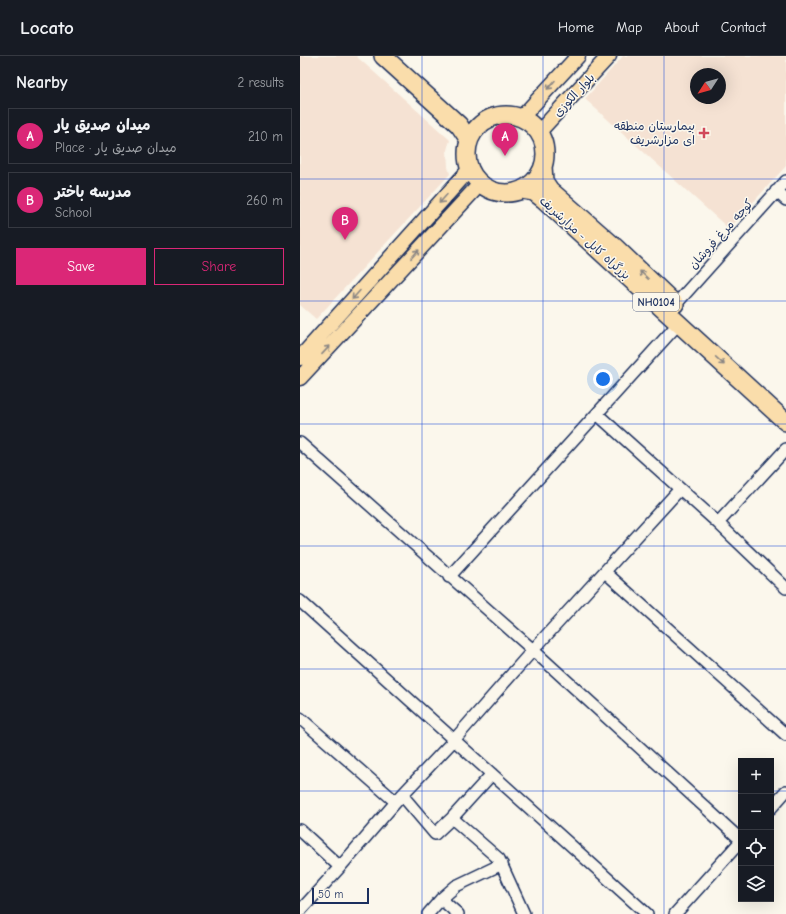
<!DOCTYPE html>
<html lang="en">
<head>
<meta charset="utf-8">
<style>
	:root { --surface:#171b24; --page:#20242c; --text:#f1f3f6; --muted:#9ea1a6; --line:#363941; --accent:#db2777 }
	body { margin:0; font-family:"Comic Neue","Playpen Sans Arabic",sans-serif; background:var(--page); color:var(--text) }
	.controls { position:absolute; right:12px; bottom:12px; display:grid; overflow:hidden; border-radius:0px; box-shadow:0 4px 16px #0002 }
	.controls button { width:36px; height:36px; display:grid; place-items:center; padding:0; border:0; border-bottom:1px solid var(--line); background:var(--surface); color:var(--text); font:20px sans-serif }
	.compass { position:absolute; left:390px; top:12px; width:36px; height:36px; border-radius:50%; background:var(--surface); box-shadow:0 4px 16px #0002; rotate:234deg }
	.scale { position:absolute; left:12px; bottom:10px; width:57px; box-sizing:border-box; padding-left:4px; border:2px solid #1b2f5e; border-top:0; font-size:11px; line-height:14px; white-space:nowrap; color:#1b2f5e; -webkit-text-stroke:3px #fbf7ec; paint-order:stroke }
	.you { position:absolute; left:303px; top:323px; width:14px; height:14px; margin:-10px; border:3px solid #fff; border-radius:50%; background:#1a73e8; box-shadow:0 0 0 6px #1a73e833 }
	.badge { display:grid; place-items:center; width:26px; height:26px; border-radius:50%; background:var(--accent); color:#fff; font-size:13px; font-weight:700 }
	.pin { position:absolute; translate:-50% -33px; filter:drop-shadow(0 1px 2px #0008) }
	.pin::after { content:''; position:absolute; top:21px; width:14px; height:12px; background:inherit; clip-path:polygon(0 0,100% 0,50% 100%) }
	.list { margin:0; padding:0; list-style:none }
	h2 { display:flex; justify-content:space-between; align-items:center; height:52px; margin:0; padding:0 16px; font-size:17px }
	h2 small { font-size:13px; font-weight:400; color:var(--muted) }
	.list li { display:grid; grid-template-columns:26px 1fr auto; gap:12px; align-items:center; box-sizing:border-box; height:56px; margin:0 8px 8px; padding:0 8px; border:1px solid var(--line); border-radius:0px }
	.list b { display:block; font-size:15px; white-space:nowrap }
	.list p { margin:0; font-size:13px; white-space:nowrap; color:var(--muted) }
	.list em { font-size:13px; font-style:normal; color:var(--muted) }
	.actions { display:flex; gap:8px; padding:12px 16px }
	.actions a { flex:1; padding:9px 0; border:1px solid var(--accent); border-radius:0px; text-align:center; font-size:14px; color:var(--accent) }
	.actions .main { background:var(--accent); color:#fff }
	.icon { flex:none; width:22px; height:22px; fill:none; stroke:currentColor; stroke-width:2; stroke-linecap:round; stroke-linejoin:round }
	.map { position:relative; flex:none; width:486px; height:858px; overflow:hidden }
	header { display:flex; align-items:center; gap:24px; box-sizing:border-box; height:56px; padding:0 20px; background:var(--surface); border-bottom:1px solid var(--line) }
	header strong { font-size:19px }
	nav { display:flex; gap:22px; margin-inline-start:auto; font-size:14px }
	main { display:flex }
	aside { flex:1; background:var(--surface) }
	.map>svg:first-child { display:block }
</style>
</head>
<body>
<header>
<strong>Locato</strong>
<nav><a>Home</a><a>Map</a><a>About</a><a>Contact</a></nav>
</header>
<main>
<aside>
<h2>Nearby<small>2 results</small></h2>
<ul class="list">
<li><span class="badge">A</span><div><b>میدان صدیق یار</b><p>Place · میدان صدیق یار</p></div><em>210 m</em></li>
<li><span class="badge">B</span><div><b>مدرسه باختر</b><p>School</p></div><em>260 m</em></li>
</ul>
<div class="actions"><a class="main">Save</a><a>Share</a></div>
</aside>
<div class="map">
<svg width="486" height="858" viewBox="0 0 486 858">
	<rect width="100%" height="100%" fill="#fbf7ec"/>
	<filter id="ink" filterUnits="userSpaceOnUse"><feTurbulence type="fractalNoise" baseFrequency=".025" numOctaves="2"/><feDisplacementMap in="SourceGraphic" scale="8" xChannelSelector="R" yChannelSelector="G"/><feConvolveMatrix kernelMatrix="1 2 1 2 8 2 1 2 1" color-interpolation-filters="sRGB"/></filter>
	<g filter="url(#ink)">
		<!-- built -->
		<path fill="#f5e2d3" fill-rule="evenodd" d="M0 0H56L150 84 147 94 148 111 150 118 16 263 0 249Z
			M323 0H486V110L429 173 285 43ZM396 18H420V42H396Z"/>
		<g fill="none" stroke-linecap="round" stroke-linejoin="round">
			<defs>
				<path id="minor" d="M476 135 486 144
					M375 249 486 125
					M297 358 418 467 486 532
					M0 387 233 594 441 784
					M418 467 486 393
					M305 516 486 679
					M149 521 379 267
					M0 545 347 858
					M0 662 96 746
					M102 739 135 778 152 762 192 718
					M471 752 486 735
					M152 762 199 803 224 858
					M0 774 40 811
					M141 843 158 858
					M0 855 40 811 102 739 154 684 233 594 380 433
					M128 858 141 843 156 830 202 808
					M375 858 441 785"/>
				<path id="major" d="M221 62 278 0
					M238 77 309 0
					M0 302 169 114
					M0 322 180 128"/>
				<path id="highway" d="M83 0 159 69 169 84
					M167 98a39 39 0 1 1 78 0a39 39 0 1 1-78 0Z
					M243 110 244 125 250 134 315 191 375 248
					M222 134 234 136 243 143 486 366"/>
			</defs>
			<!-- minor casing -->
			<use href="#minor" stroke="#1b2f5e" stroke-width="14"/>
			<!-- major casing -->
			<use href="#major" stroke="#1b2f5e" stroke-width="17"/>
			<!-- highway casing -->
			<use href="#highway" stroke="#1b2f5e" stroke-width="20"/>
			<!-- minor -->
			<use href="#minor" stroke="#fbf7ec" stroke-width="11"/>
			<!-- major -->
			<use href="#major" stroke="#faddab" stroke-width="14"/>
			<!-- highway -->
			<use href="#highway" stroke="#faddab" stroke-width="17"/>
		</g>
		<!-- one-way arrows -->
		<defs><path id="oneway-shaft" d="M-6 0H5M1.5-3L5.5 0L1.5 3" fill="none" stroke-width="1.6" stroke-linecap="round" stroke-linejoin="round"/></defs>
		<g stroke="#8a8684">
			<use href="#oneway-shaft" transform="translate(251 29) rotate(132)"/>
			<use href="#oneway-shaft" transform="translate(143 143) rotate(132)"/>
			<use href="#oneway-shaft" transform="translate(115 198) rotate(-47)"/>
			<use href="#oneway-shaft" transform="translate(344 219) rotate(-136)"/>
			<use href="#oneway-shaft" transform="translate(56 239) rotate(132)"/>
			<use href="#oneway-shaft" transform="translate(26 294) rotate(-47)"/>
			<use href="#oneway-shaft" transform="translate(420 305) rotate(43)"/>
		</g>
	</g>
	<!-- grid -->
	<path fill="none" stroke="#1d4ed8" stroke-width="1" stroke-opacity="0.55" d="M122 0V858M243 0V858M364 0V858M0 123H486M0 245H486M0 368H486M0 490H486M0 613H486M0 735H441M471 735H486"/>
	<!-- markers -->
	<path fill="#d1495b" stroke="#fbf7ec" stroke-width="1.5" d="M402 71h4v4h4v4h-4v4h-4v-4h-4v-4h4z"/>
	<g text-anchor="middle" stroke-width="3" stroke-linejoin="round" paint-order="stroke">
		<!-- shield labels -->
		<rect fill="#fbf7ec" stroke="#5e6b89" stroke-width="1" x="333" y="237" width="46" height="18" rx="3"/>
		<g font-size="11" font-weight="bold" fill="#1b2f5e">
			<text x="356" y="250">NH0104</text>
		</g>
		<!-- street labels -->
		<g font-size="12" fill="#1b2f5e" stroke="#fbf7ec">
			<text transform="translate(274 39) rotate(-47)" y="4">بلوار الکوزی</text>
			<text transform="translate(421 178) rotate(-48)" y="4">كوجه مرغ فروشان</text>
			<text transform="translate(285 182) rotate(42)" y="4">بزرگراه کابل - مزارشریف</text>
		</g>
		<!-- poi labels -->
		<g font-size="12" fill="#1b2f5e" stroke="#fbf7ec" text-anchor="end">
			<text x="395" y="74">بیمارستان منطقه<tspan x="395" dy="14">ای مزارشریف</tspan></text>
		</g>
	</g>
</svg>
<div class="controls">
<button>+</button>
<button>−</button>
<button><svg class="icon" aria-label="locate" viewBox="0 0 24 24"><circle cx="12" cy="12" r="6"/><path d="M12 2v4M12 18v4M2 12h4M18 12h4"/></svg></button>
<button><svg class="icon" aria-label="layers" viewBox="0 0 24 24"><path d="M12 4l9 5-9 5-9-5zM3 14l9 5 9-5"/></svg></button>
</div>
<svg class="compass" viewBox="-18 -18 36 36"><path d="M0-13l5 13h-10z" fill="#e53935"/><path d="M0 13l5-13h-10z" fill="#9ea1a6"/></svg>
<div class="scale">50 m</div>
<div class="you"></div>
<div class="pin badge" style="left:205px;top:100px">A</div>
<div class="pin badge" style="left:45px;top:184px">B</div>
</div>
</main>
</body>
</html>
